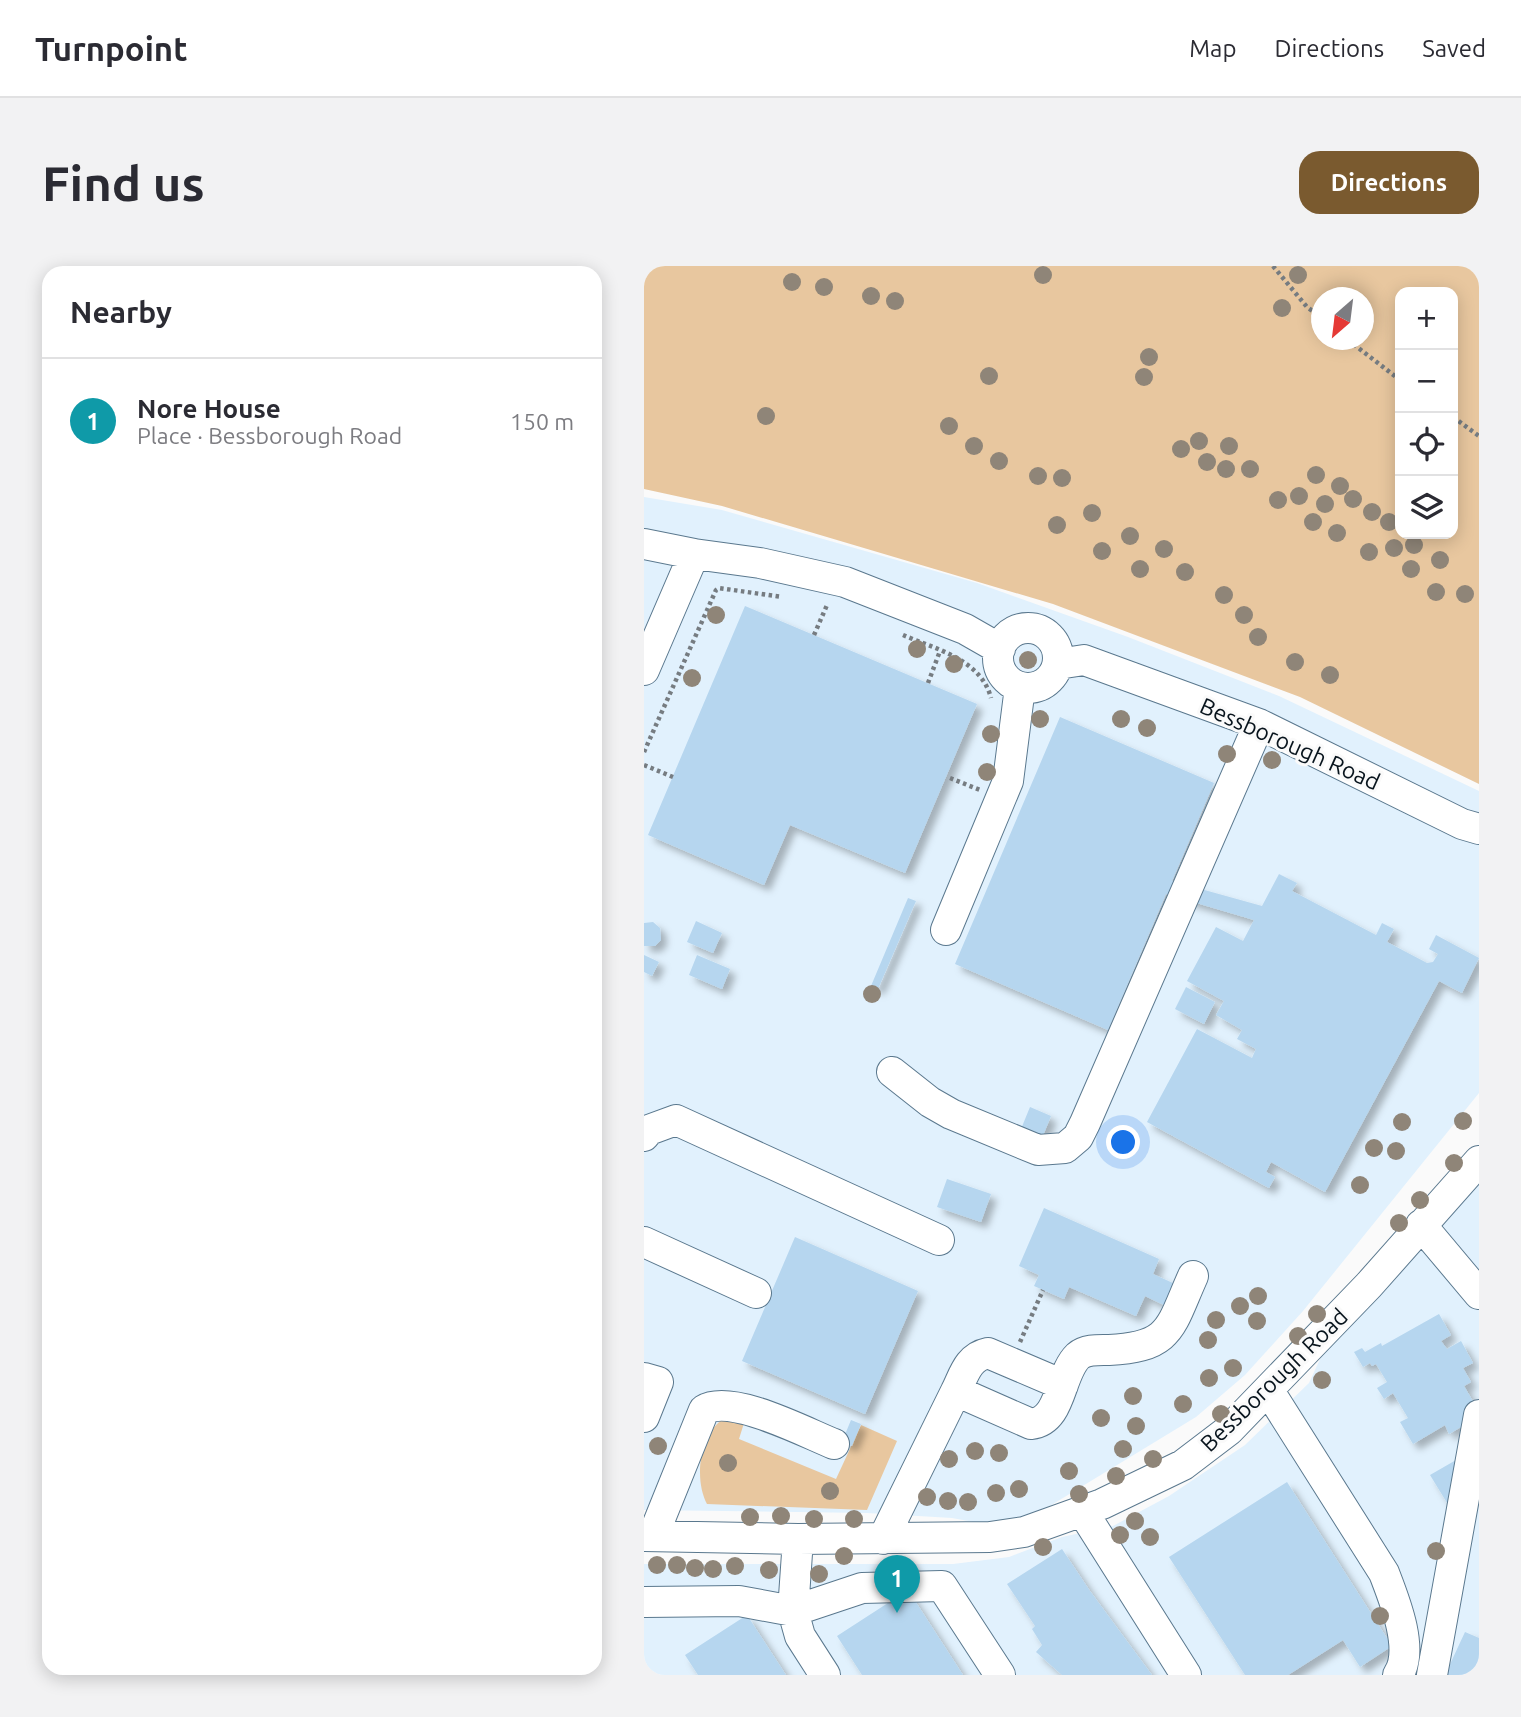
<!DOCTYPE html>
<html lang="en">
<head>
<meta charset="utf-8">
<style>
	:root { --surface:#fff; --page:#f2f2f3; --text:#2b2b33; --muted:#7c7c81; --line:#e1e1e2; --accent:#7a5a2f }
	body { margin:0; font-family:Ubuntu,sans-serif; background:var(--page); color:var(--text) }
	.controls { position:absolute; right:21px; top:21px; display:grid; overflow:hidden; border-radius:14px; box-shadow:0 4px 18px #0003 }
	.controls button { width:63px; height:63px; display:grid; place-items:center; padding:0; border:0; border-bottom:2px solid var(--line); background:var(--surface); color:var(--text); font:35px sans-serif }
	.compass { position:absolute; left:667px; top:21px; width:63px; height:63px; border-radius:50%; background:var(--surface); box-shadow:0 4px 18px #0003; rotate:208deg }
	.you { position:absolute; left:480px; top:877px; width:24px; height:24px; margin:-18px; border:5px solid #fff; border-radius:50%; background:#1a73e8; box-shadow:0 0 0 10px #1a73e833 }
	.badge { display:grid; place-items:center; width:46px; height:46px; border-radius:50%; background:var(--accent); color:#fff; font-size:23px; font-weight:700 }
	.pin { position:absolute; translate:-50% -58px; filter:drop-shadow(0 2px 4px #0008) }
	.pin::after { content:''; position:absolute; top:37px; width:24px; height:21px; background:inherit; clip-path:polygon(0 0,100% 0,50% 100%) }
	.list { margin:0; padding:0; list-style:none }
	h2 { display:flex; justify-content:space-between; align-items:center; height:91px; margin:0; padding:0 28px; font-size:30px }
	h2 small { font-size:23px; font-weight:400; color:var(--muted) }
	.list li { display:grid; grid-template-columns:46px 1fr auto; gap:21px; align-items:center; box-sizing:border-box; height:126px; padding:0 28px; border-top:2px solid var(--line) }
	.list b { display:block; font-size:26px; white-space:nowrap }
	.list p { margin:0; font-size:23px; white-space:nowrap; color:var(--muted) }
	.list em { font-size:23px; font-style:normal; color:var(--muted) }
	.icon { flex:none; width:38px; height:38px; fill:none; stroke:currentColor; stroke-width:2; stroke-linecap:round; stroke-linejoin:round }
	.map { position:relative; flex:none; width:835px; height:1409px; overflow:hidden; border-radius:21px }
	header { display:flex; align-items:center; gap:42px; box-sizing:border-box; height:98px; padding:0 35px; background:var(--surface); border-bottom:2px solid var(--line) }
	header strong { font-size:33px }
	nav { display:flex; gap:38px; margin-inline-start:auto; font-size:24px }
	.intro { display:flex; align-items:center; justify-content:space-between; box-sizing:border-box; height:168px; padding:0 42px }
	h1 { margin:0; font-size:49px }
	.button { padding:18px 32px; border-radius:21px; background:var(--accent); color:#fff; font-size:24px; font-weight:700 }
	main { display:flex; gap:42px; padding:0 42px }
	aside { flex:1; background:var(--surface); border-radius:21px; box-shadow:0 4px 18px #0003 }
	.map>svg:first-child { display:block }
</style>
</head>
<body>
<header>
<strong>Turnpoint</strong>
<nav><a>Map</a><a>Directions</a><a>Saved</a></nav>
</header>
<div class="intro"><h1>Find us</h1><a class="button">Directions</a></div>
<main>
<aside>
<h2>Nearby<small></small></h2>
<ul class="list">
<li><span class="badge" style="background:#0f9aa8">1</span><div><b>Nore House</b><p>Place · Bessborough Road</p></div><em>150 m</em></li>
</ul>
</aside>
<div class="map">
<svg width="835" height="1409" viewBox="0 0 835 1409">
	<defs>
		<filter id="shadow"><feDropShadow dx="6" dy="6" stdDeviation="3.5" flood-color="#0004"/></filter>
	</defs>
	<rect width="100%" height="100%" fill="#fafafa"/>
	<!-- built -->
	<path fill="#e1f1fd" d="M0 231 78 244 333 317 484 371 635 430 835 525V827L659 1045 601 1109 552 1151 368 1263 308 1252 223 1247 0 1244Z
		M835 895V1409H0V1298H309L365 1291 418 1271 469 1260 525 1230 601 1179 665 1117 693 1056Z"/>
	<!-- green -->
	<path fill="#e8c79f" fill-rule="evenodd" d="M0 0H835V518L656 431 409 338 78 240 0 223ZM756 26H809V268H756ZM678 32H720V74H678Z
		M79 1153 100 1157 95 1173 192 1213 217 1159 253 1175 223 1244 63 1238C50 1214 55 1169 79 1153Z"/>
	<!-- building -->
	<path fill="#b6d6ef" filter="url(#shadow)" d="M101 340 333 438 261 607 146 559 120 619 4 569Z
		M416 451 570 517 528 615 618 640 635 608 653 617 648 625 732 669 738 657 750 663 743 676 783 697 789 696 794 688 785 683 792 669 835 692 818 727 795 715 681 926 627 896 622 906 631 911 625 922 503 856 553 763 608 792 612 783 593 773 598 764 572 749 580 735 543 715 572 661 599 675 610 654 522 628 464 764 311 698Z
		M264 632 272 635 234 723 227 720Z
		M52 655 78 667 69 687 43 676Z
		M9 656 16 662 17 674 11 680H0V657Z
		M0 689 15 696 8 710 0 706Z
		M53 689 86 703 78 723 45 709Z
		M542 721 571 736 560 758 531 743Z
		M386 841 407 850 398 872 377 863Z
		M303 913 347 928 337 956 293 941Z
		M400 942 515 993 509 1008 531 1018 522 1040 501 1030 492 1050 425 1021 420 1033 390 1020 395 1009 375 1000Z
		M151 971 274 1025 221 1148 98 1095Z
		M795 1048 807 1069 797 1075 803 1083 817 1075 829 1097 819 1102 827 1116 820 1120 834 1144 829 1154 805 1168 801 1159 769 1178 756 1156 764 1152 749 1127 740 1133 733 1122 743 1116 732 1098 728 1100 726 1097 719 1101 710 1086 718 1082 721 1086 737 1077 738 1080Z
		M207 1154 217 1158 208 1180 192 1174 200 1171Z
		M819 1190 805 1240 786 1209Z
		M643 1216 748 1380 716 1401 699 1374 644 1409H601L525 1291Z
		M418 1283 446 1325 508 1409H418L392 1386 398 1379 388 1363 391 1360 363 1318Z
		M264 1324 319 1409H218L193 1370Z
		M103 1349 142 1409H54L41 1389Z
		M821 1366 835 1372V1409H801Z"/>
	<g fill="none" stroke-linecap="round" stroke-linejoin="round">
		<defs>
			<path id="minor" d="M0 278 50 288 116 297 201 316 321 363 356 383
				M354 392a30 30 0 1 1 60 0a30 30 0 1 1-60 0Z
				M414 398 440 394 615 458 818 558 835 563
				M0 404 50 288
				M302 664 364 515 376 421
				M248 806 286 836 307 848 394 884 421 882 434 871 441 857 615 458
				M0 870 5 864 32 854 295 974
				M777 959 835 1028
				M0 976 112 1027
				M0 1112 14 1116 0 1151
				M312 1125C320 1109 324 1091 344 1087L419 1119
				M625 1125 740 1307C750 1333 771 1384 754 1409
				M439 1246 542 1409
				M0 1270 154 1273 346 1271 380 1266 458 1238 539 1199 585 1164 725 1019 835 895
				M9 1270 60 1144C87 1127 162 1167 190 1178
				M154 1273 149 1345 156 1370 181 1409
				M239 1273 312 1125 387 1158C418 1155 415 1108 434 1090 442 1083 455 1084 465 1084 528 1081 526 1061 549 1010
				M0 1336 95 1335 149 1345 218 1322 298 1320 356 1409
				M788 1409 835 1149"/>
		</defs>
		<!-- minor casing -->
		<use href="#minor" stroke="#5a788e" stroke-width="32"/>
		<!-- path -->
		<path stroke="#767c81" stroke-width="4.5" stroke-dasharray="3.5 3.5" stroke-linecap="butt" d="M629 0 663 41 678 52
			M704 74 756 114
			M809 151 835 170
			M170 369 183 339
			M259 369C291 383 337 393 347 432
			M284 417 296 385
			M0 486 72 324 75 322 138 331
			M0 499 29 511
			M306 512 336 524
			M376 1076 399 1024"/>
		<!-- minor -->
		<use href="#minor" stroke="#fff" stroke-width="30"/>
	</g>
	<!-- trees -->
	<g fill="#8f8578">
		<circle cx="399" cy="9" r="9"/>
		<circle cx="654" cy="9" r="9"/>
		<circle cx="148" cy="16" r="9"/>
		<circle cx="180" cy="21" r="9"/>
		<circle cx="227" cy="30" r="9"/>
		<circle cx="251" cy="35" r="9"/>
		<circle cx="638" cy="42" r="9"/>
		<circle cx="505" cy="91" r="9"/>
		<circle cx="345" cy="110" r="9"/>
		<circle cx="500" cy="111" r="9"/>
		<circle cx="122" cy="150" r="9"/>
		<circle cx="305" cy="160" r="9"/>
		<circle cx="555" cy="175" r="9"/>
		<circle cx="330" cy="180" r="9"/>
		<circle cx="585" cy="180" r="9"/>
		<circle cx="537" cy="183" r="9"/>
		<circle cx="355" cy="195" r="9"/>
		<circle cx="563" cy="196" r="9"/>
		<circle cx="582" cy="203" r="9"/>
		<circle cx="606" cy="203" r="9"/>
		<circle cx="672" cy="209" r="9"/>
		<circle cx="394" cy="210" r="9"/>
		<circle cx="418" cy="212" r="9"/>
		<circle cx="696" cy="220" r="9"/>
		<circle cx="655" cy="230" r="9"/>
		<circle cx="709" cy="233" r="9"/>
		<circle cx="634" cy="234" r="9"/>
		<circle cx="681" cy="238" r="9"/>
		<circle cx="728" cy="246" r="9"/>
		<circle cx="448" cy="247" r="9"/>
		<circle cx="669" cy="256" r="9"/>
		<circle cx="745" cy="256" r="9"/>
		<circle cx="413" cy="259" r="9"/>
		<circle cx="693" cy="267" r="9"/>
		<circle cx="486" cy="270" r="9"/>
		<circle cx="770" cy="279" r="9"/>
		<circle cx="750" cy="282" r="9"/>
		<circle cx="520" cy="283" r="9"/>
		<circle cx="458" cy="285" r="9"/>
		<circle cx="725" cy="286" r="9"/>
		<circle cx="796" cy="294" r="9"/>
		<circle cx="496" cy="303" r="9"/>
		<circle cx="767" cy="303" r="9"/>
		<circle cx="541" cy="306" r="9"/>
		<circle cx="792" cy="326" r="9"/>
		<circle cx="821" cy="328" r="9"/>
		<circle cx="580" cy="329" r="9"/>
		<circle cx="72" cy="349" r="9"/>
		<circle cx="600" cy="349" r="9"/>
		<circle cx="614" cy="371" r="9"/>
		<circle cx="273" cy="383" r="9"/>
		<circle cx="384" cy="394" r="9"/>
		<circle cx="651" cy="396" r="9"/>
		<circle cx="310" cy="398" r="9"/>
		<circle cx="686" cy="409" r="9"/>
		<circle cx="48" cy="412" r="9"/>
		<circle cx="396" cy="453" r="9"/>
		<circle cx="477" cy="453" r="9"/>
		<circle cx="503" cy="462" r="9"/>
		<circle cx="347" cy="468" r="9"/>
		<circle cx="583" cy="488" r="9"/>
		<circle cx="628" cy="494" r="9"/>
		<circle cx="343" cy="506" r="9"/>
		<circle cx="228" cy="728" r="9"/>
		<circle cx="819" cy="855" r="9"/>
		<circle cx="758" cy="856" r="9"/>
		<circle cx="730" cy="882" r="9"/>
		<circle cx="752" cy="885" r="9"/>
		<circle cx="810" cy="897" r="9"/>
		<circle cx="716" cy="919" r="9"/>
		<circle cx="776" cy="934" r="9"/>
		<circle cx="755" cy="957" r="9"/>
		<circle cx="614" cy="1030" r="9"/>
		<circle cx="596" cy="1040" r="9"/>
		<circle cx="673" cy="1048" r="9"/>
		<circle cx="572" cy="1054" r="9"/>
		<circle cx="613" cy="1055" r="9"/>
		<circle cx="654" cy="1070" r="9"/>
		<circle cx="564" cy="1074" r="9"/>
		<circle cx="589" cy="1102" r="9"/>
		<circle cx="565" cy="1112" r="9"/>
		<circle cx="678" cy="1114" r="9"/>
		<circle cx="489" cy="1130" r="9"/>
		<circle cx="539" cy="1138" r="9"/>
		<circle cx="577" cy="1148" r="9"/>
		<circle cx="457" cy="1152" r="9"/>
		<circle cx="492" cy="1160" r="9"/>
		<circle cx="14" cy="1180" r="9"/>
		<circle cx="479" cy="1183" r="9"/>
		<circle cx="331" cy="1185" r="9"/>
		<circle cx="355" cy="1187" r="9"/>
		<circle cx="305" cy="1193" r="9"/>
		<circle cx="509" cy="1193" r="9"/>
		<circle cx="84" cy="1197" r="9"/>
		<circle cx="425" cy="1205" r="9"/>
		<circle cx="472" cy="1210" r="9"/>
		<circle cx="375" cy="1223" r="9"/>
		<circle cx="186" cy="1225" r="9"/>
		<circle cx="352" cy="1227" r="9"/>
		<circle cx="435" cy="1228" r="9"/>
		<circle cx="283" cy="1231" r="9"/>
		<circle cx="304" cy="1235" r="9"/>
		<circle cx="324" cy="1236" r="9"/>
		<circle cx="137" cy="1250" r="9"/>
		<circle cx="106" cy="1251" r="9"/>
		<circle cx="170" cy="1253" r="9"/>
		<circle cx="210" cy="1253" r="9"/>
		<circle cx="491" cy="1255" r="9"/>
		<circle cx="476" cy="1269" r="9"/>
		<circle cx="506" cy="1271" r="9"/>
		<circle cx="399" cy="1281" r="9"/>
		<circle cx="792" cy="1285" r="9"/>
		<circle cx="200" cy="1290" r="9"/>
		<circle cx="13" cy="1299" r="9"/>
		<circle cx="33" cy="1299" r="9"/>
		<circle cx="91" cy="1300" r="9"/>
		<circle cx="51" cy="1302" r="9"/>
		<circle cx="69" cy="1303" r="9"/>
		<circle cx="125" cy="1304" r="9"/>
		<circle cx="175" cy="1308" r="9"/>
		<circle cx="736" cy="1350" r="9"/>
	</g>
	<g text-anchor="middle" stroke-width="6" stroke-linejoin="round" paint-order="stroke">
		<!-- street labels -->
		<g font-size="23" fill="#08141d" stroke="#fafafa">
			<text transform="translate(646 478) rotate(24)" y="8">Bessborough Road</text>
			<text transform="translate(630 1114) rotate(-44)" y="8">Bessborough Road</text>
		</g>
	</g>
</svg>
<div class="controls">
<button>+</button>
<button>−</button>
<button><svg class="icon" aria-label="locate" viewBox="0 0 24 24"><circle cx="12" cy="12" r="6"/><path d="M12 2v4M12 18v4M2 12h4M18 12h4"/></svg></button>
<button><svg class="icon" aria-label="layers" viewBox="0 0 24 24"><path d="M12 4l9 5-9 5-9-5zM3 14l9 5 9-5"/></svg></button>
</div>
<svg class="compass" viewBox="-18 -18 36 36"><path d="M0-13l5 13h-10z" fill="#e53935"/><path d="M0 13l5-13h-10z" fill="#7c7c81"/></svg>
<div class="you"></div>
<div class="pin badge" style="left:253px;top:1347px;background:#0f9aa8">1</div>
</div>
</main>
</body>
</html>
